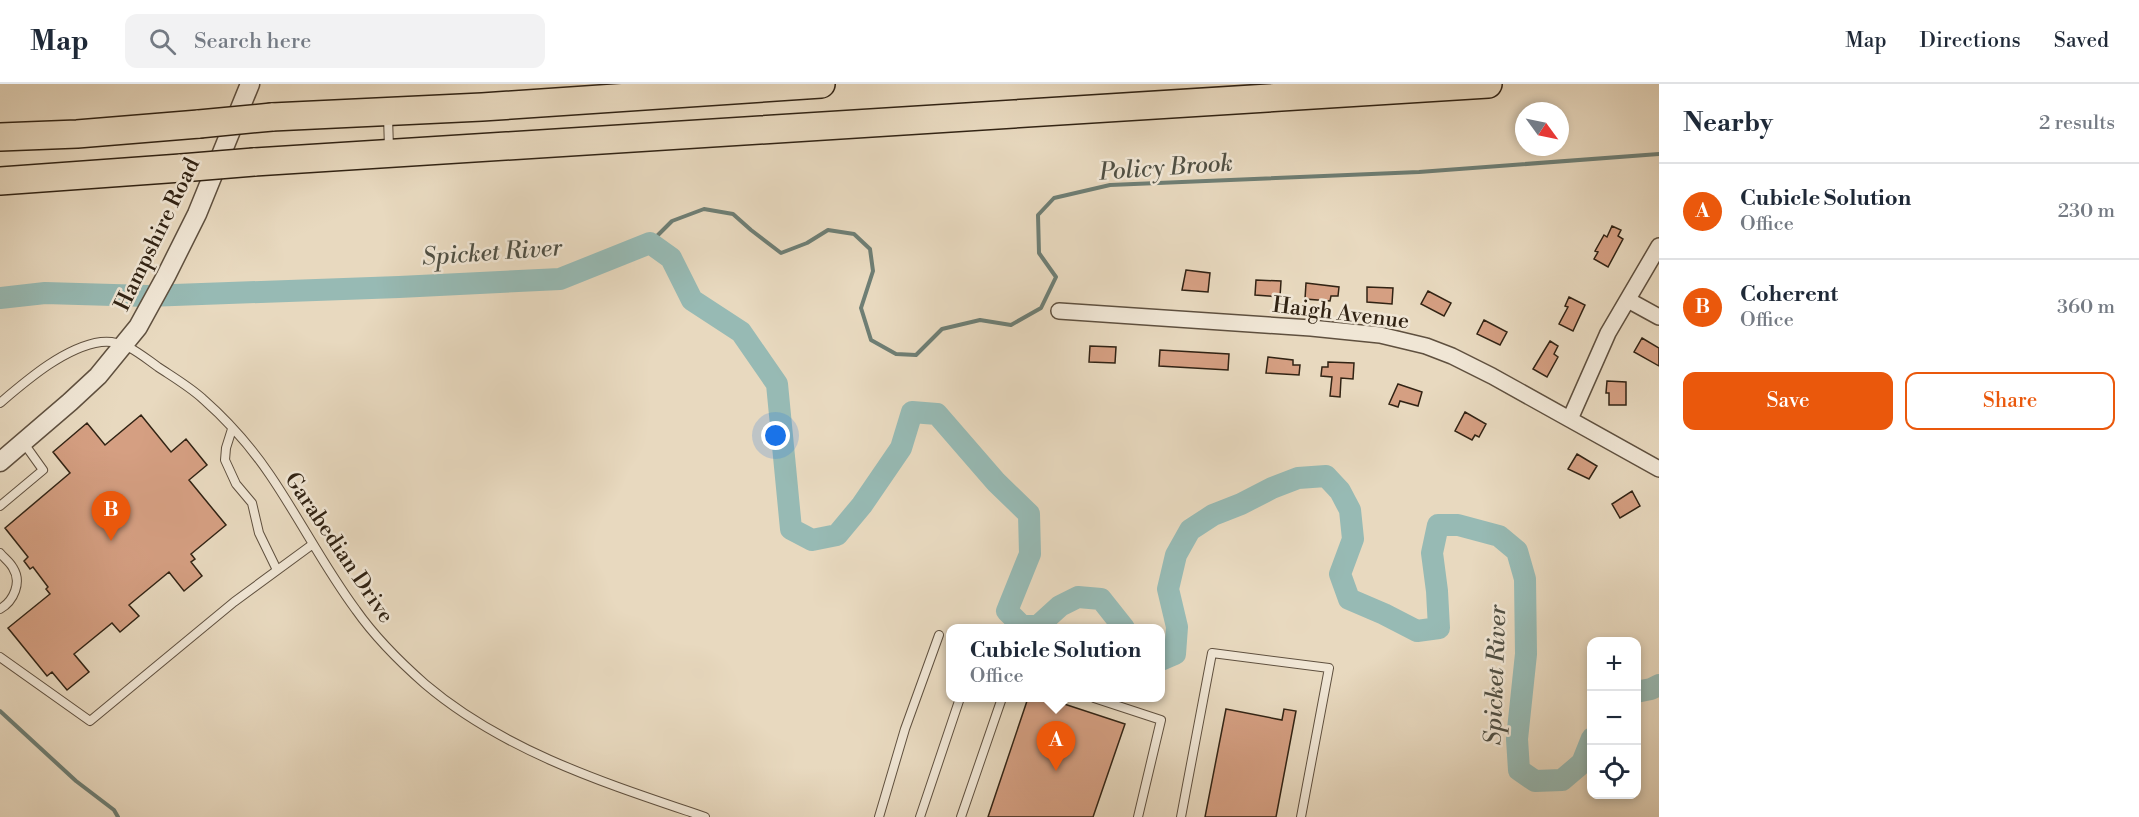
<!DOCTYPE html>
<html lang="en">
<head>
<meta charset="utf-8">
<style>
	:root { --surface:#fff; --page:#f2f2f3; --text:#1f2937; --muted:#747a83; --line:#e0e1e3; --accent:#ea580c }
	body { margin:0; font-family:"Libre Bodoni",serif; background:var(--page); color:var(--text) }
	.controls { position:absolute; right:18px; bottom:18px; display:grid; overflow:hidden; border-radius:12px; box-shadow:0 3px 9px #0003 }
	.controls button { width:54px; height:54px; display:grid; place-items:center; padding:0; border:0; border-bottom:2px solid var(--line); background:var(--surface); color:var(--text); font:30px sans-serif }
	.compass { position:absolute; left:1515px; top:18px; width:54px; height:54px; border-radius:50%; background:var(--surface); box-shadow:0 3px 9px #0003; rotate:123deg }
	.you { position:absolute; left:776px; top:352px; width:21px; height:21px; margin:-15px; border:4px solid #fff; border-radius:50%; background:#1a73e8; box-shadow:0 0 0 9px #1a73e833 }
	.badge { display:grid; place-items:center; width:39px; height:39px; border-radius:50%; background:var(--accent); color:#fff; font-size:20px; font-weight:700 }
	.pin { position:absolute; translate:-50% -50px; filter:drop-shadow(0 2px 3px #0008) }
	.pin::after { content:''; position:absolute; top:32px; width:21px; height:18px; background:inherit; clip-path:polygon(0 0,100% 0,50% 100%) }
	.popup { position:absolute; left:946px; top:540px; width:219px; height:78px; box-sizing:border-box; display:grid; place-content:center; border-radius:12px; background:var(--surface); filter:drop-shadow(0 2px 4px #0005); font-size:20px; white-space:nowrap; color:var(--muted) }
	.popup b { font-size:22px; color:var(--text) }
	.popup::after { content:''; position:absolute; left:50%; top:100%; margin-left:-12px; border:12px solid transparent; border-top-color:var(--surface) }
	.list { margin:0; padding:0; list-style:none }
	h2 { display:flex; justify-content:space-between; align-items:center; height:78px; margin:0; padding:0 24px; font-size:26px }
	h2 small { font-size:20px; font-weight:400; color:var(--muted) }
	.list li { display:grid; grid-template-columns:39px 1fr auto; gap:18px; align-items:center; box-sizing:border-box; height:96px; padding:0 24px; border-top:2px solid var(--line) }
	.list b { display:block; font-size:22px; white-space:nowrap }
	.list p { margin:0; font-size:20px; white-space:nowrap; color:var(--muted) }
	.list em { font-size:20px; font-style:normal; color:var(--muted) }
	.actions { display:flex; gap:12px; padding:18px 24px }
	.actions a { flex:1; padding:14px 0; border:2px solid var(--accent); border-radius:12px; text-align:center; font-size:21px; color:var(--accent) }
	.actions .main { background:var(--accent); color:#fff }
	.icon { flex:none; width:33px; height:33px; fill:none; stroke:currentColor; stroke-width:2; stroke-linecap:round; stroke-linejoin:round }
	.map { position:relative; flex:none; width:1659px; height:733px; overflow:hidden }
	header { display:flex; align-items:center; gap:36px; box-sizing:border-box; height:84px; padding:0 30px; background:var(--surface); border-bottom:2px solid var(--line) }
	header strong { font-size:28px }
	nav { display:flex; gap:33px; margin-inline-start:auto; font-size:21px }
	.search { width:420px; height:54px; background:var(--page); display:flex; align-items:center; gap:15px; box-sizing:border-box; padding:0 21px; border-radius:12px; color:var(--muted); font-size:22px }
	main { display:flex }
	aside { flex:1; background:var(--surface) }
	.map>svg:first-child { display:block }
</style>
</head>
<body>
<header>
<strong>Map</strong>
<div class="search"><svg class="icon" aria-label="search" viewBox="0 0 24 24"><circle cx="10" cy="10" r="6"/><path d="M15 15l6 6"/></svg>Search here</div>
<nav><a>Map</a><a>Directions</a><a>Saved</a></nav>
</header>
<main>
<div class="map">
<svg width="1659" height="733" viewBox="0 0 1659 733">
	<rect width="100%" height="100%" fill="#e8d9bf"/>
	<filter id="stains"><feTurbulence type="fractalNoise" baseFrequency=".00333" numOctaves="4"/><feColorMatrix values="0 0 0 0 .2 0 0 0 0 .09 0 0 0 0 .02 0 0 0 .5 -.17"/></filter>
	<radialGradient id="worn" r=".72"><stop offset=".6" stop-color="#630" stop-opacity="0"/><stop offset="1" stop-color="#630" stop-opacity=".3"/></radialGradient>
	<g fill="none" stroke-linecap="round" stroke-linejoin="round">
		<!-- stream -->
		<path stroke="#6e7e74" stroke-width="4" d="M650 159 672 137 704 125 733 130 751 146 781 169 807 159 828 146 854 150 870 165 873 187 861 224 871 256 896 270 916 271 942 245 980 236 1011 241 1041 224 1056 193 1039 169 1038 131 1054 114 1110 101 1419 88 1659 70
			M0 627 76 697 114 726 118 733"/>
		<!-- river -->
		<path stroke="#97bab4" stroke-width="22" d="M0 214 45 209 147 212 399 203 560 195 650 159 671 174 692 216 741 248 777 300 791 445 812 456 837 451 862 421 901 364 912 328 937 330 996 398 1029 430 1030 470 1007 527 1022 542H1038L1060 522 1078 513 1101 515 1124 544
			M1161 576 1175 570 1177 543 1168 505 1176 471 1190 446 1213 431 1241 420 1272 404 1298 394 1326 392 1340 407 1350 426 1353 455 1340 490 1349 515 1384 530 1417 547 1439 544 1437 507 1432 469 1438 441H1458L1499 452 1517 467 1525 495 1526 570 1517 655 1519 686 1535 697 1562 696 1582 679 1592 654
			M1636 608 1651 605 1659 601"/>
	</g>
	<!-- building -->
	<path fill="#d59f82" stroke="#312314" stroke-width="1.5" d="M1612 142 1621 146 1618 152 1623 155 1608 183 1594 175 1598 168 1595 167 1604 151 1607 153Z
		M1186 186 1210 189 1208 208 1182 206Z
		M1256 196 1281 197 1280 213 1255 211Z
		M1306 199 1339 203 1338 212H1331L1330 217 1305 215Z
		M1367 203 1393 204 1392 220 1367 218Z
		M1428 207 1451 219 1444 232 1421 220Z
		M1569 213 1585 221 1573 247 1559 240 1568 223 1565 222Z
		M1484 236 1507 248 1500 261 1477 250Z
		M1642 254 1659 264V282L1634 268Z
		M1550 257 1558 262 1554 270 1558 273 1547 293 1533 285Z
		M1090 262 1116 263 1115 279 1089 278Z
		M1160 266 1229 270 1228 286 1159 282Z
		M1268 273 1293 276V281H1300L1299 291 1266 289Z
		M1328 278 1354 279 1353 295 1341 294 1340 313 1330 312 1332 293 1321 292 1322 283H1328Z
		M1607 297 1626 298V321H1609V309H1606Z
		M1398 300 1422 308 1418 322 1400 317 1398 323 1389 320Z
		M1465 328 1486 340 1479 353 1475 351 1472 356 1455 347Z
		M141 331 171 368 186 355 207 381 189 396 226 441 191 470 195 475 191 478 202 492 184 507 169 488 129 521 139 532 120 548 112 539 74 570 89 588 67 606 52 588 47 592 8 544 50 510 46 505 48 503 33 483 30 485 24 477 28 473 5 444 70 389 53 368 87 339 105 361Z
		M1577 370 1597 382 1589 395 1568 385Z
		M1632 407 1640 422 1620 434 1612 420Z
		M1028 614H1046L1125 640 1093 733H988Z
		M1226 625 1282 636 1284 625 1296 627 1276 733H1205Z"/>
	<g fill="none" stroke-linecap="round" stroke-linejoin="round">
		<defs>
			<path id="service" d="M388 32 389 65
				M0 319C27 296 65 263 101 258 124 255 141 271 158 283 173 293 190 303 203 315 228 337 251 363 270 391 300 435 324 483 356 526 375 553 400 578 425 600 505 668 608 700 705 733
				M232 345 226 364 225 376 236 400 252 419 259 449 277 486
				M0 422 43 386 23 358
				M0 469C4 474 10 478 13 484 22 498 14 517 0 525
				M0 573 90 637 234 518 313 460
				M1094 614 1161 636 1138 733
				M879 733 905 645 939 551
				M920 733 960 614
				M961 733 1002 614
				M1181 733 1212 569 1329 584 1301 733"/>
			<path id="minor" d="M1628 216 1659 233
				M1059 227 1311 244 1380 251 1426 262 1452 272 1492 292 1659 385
				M1570 335 1608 249 1659 162"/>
			<path id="tertiary" d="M0 378 70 318 98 292 138 243 166 192 197 130 250 0"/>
			<path id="motorway" d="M272 33 482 23 821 0
				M0 53 77 50 199 40
				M254 78 1488 0
				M0 97 181 84"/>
		</defs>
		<!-- service casing -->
		<use href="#service" stroke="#5f503f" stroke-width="10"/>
		<!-- minor casing -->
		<use href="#minor" stroke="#5f503f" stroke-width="18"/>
		<!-- tertiary casing -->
		<use href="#tertiary" stroke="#5f503f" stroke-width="21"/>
		<!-- motorway casing -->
		<use href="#motorway" stroke="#312314" stroke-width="30"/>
		<!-- service -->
		<use href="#service" stroke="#f0e6d5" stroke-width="8"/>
		<!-- minor -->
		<use href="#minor" stroke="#f0e6d5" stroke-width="15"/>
		<!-- tertiary -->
		<use href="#tertiary" stroke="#f0e6d5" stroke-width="18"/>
		<!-- motorway -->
		<use href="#motorway" stroke="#e8d9bf" stroke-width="27"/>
		<defs>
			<path id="motorway-bridge" d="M199 40 272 33
				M181 84 254 78"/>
		</defs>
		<!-- motorway-bridge casing -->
		<use href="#motorway-bridge" stroke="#312314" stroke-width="30" stroke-linecap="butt"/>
		<!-- motorway-bridge -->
		<use href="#motorway-bridge" stroke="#e8d9bf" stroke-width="27"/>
	</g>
	<g text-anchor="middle" stroke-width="5" stroke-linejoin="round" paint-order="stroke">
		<!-- street labels -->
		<g font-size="22" fill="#312314" stroke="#f0e6d5">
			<text transform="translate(156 150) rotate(-64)" y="8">Hampshire Road</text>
			<text transform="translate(1341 228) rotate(7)" y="8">Haigh Avenue</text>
			<text transform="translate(340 463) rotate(56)" y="8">Garabedian Drive</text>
		</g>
		<!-- water labels -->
		<g font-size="24" font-style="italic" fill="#505044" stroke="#f0e6d5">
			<text transform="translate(1166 83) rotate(-4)" y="8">Policy Brook</text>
			<text transform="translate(492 168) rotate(-4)" y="8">Spicket River</text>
			<text transform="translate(1495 591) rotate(-88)" y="8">Spicket River</text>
		</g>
	</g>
	<rect width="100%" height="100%" filter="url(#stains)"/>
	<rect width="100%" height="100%" fill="url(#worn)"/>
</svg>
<div class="controls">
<button>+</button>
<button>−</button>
<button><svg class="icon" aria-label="locate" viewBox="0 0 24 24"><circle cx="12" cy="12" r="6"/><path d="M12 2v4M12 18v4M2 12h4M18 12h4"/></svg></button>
</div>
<svg class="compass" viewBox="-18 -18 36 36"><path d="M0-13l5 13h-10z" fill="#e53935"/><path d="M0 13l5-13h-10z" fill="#747a83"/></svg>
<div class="you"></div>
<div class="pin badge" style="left:1056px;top:687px">A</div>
<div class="popup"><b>Cubicle Solution</b>Office</div>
<div class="pin badge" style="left:111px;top:457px">B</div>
</div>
<aside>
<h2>Nearby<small>2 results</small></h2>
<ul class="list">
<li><span class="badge">A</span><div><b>Cubicle Solution</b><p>Office</p></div><em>230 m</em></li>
<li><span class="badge">B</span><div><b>Coherent</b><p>Office</p></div><em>360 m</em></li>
</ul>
<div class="actions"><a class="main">Save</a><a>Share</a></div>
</aside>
</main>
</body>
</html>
